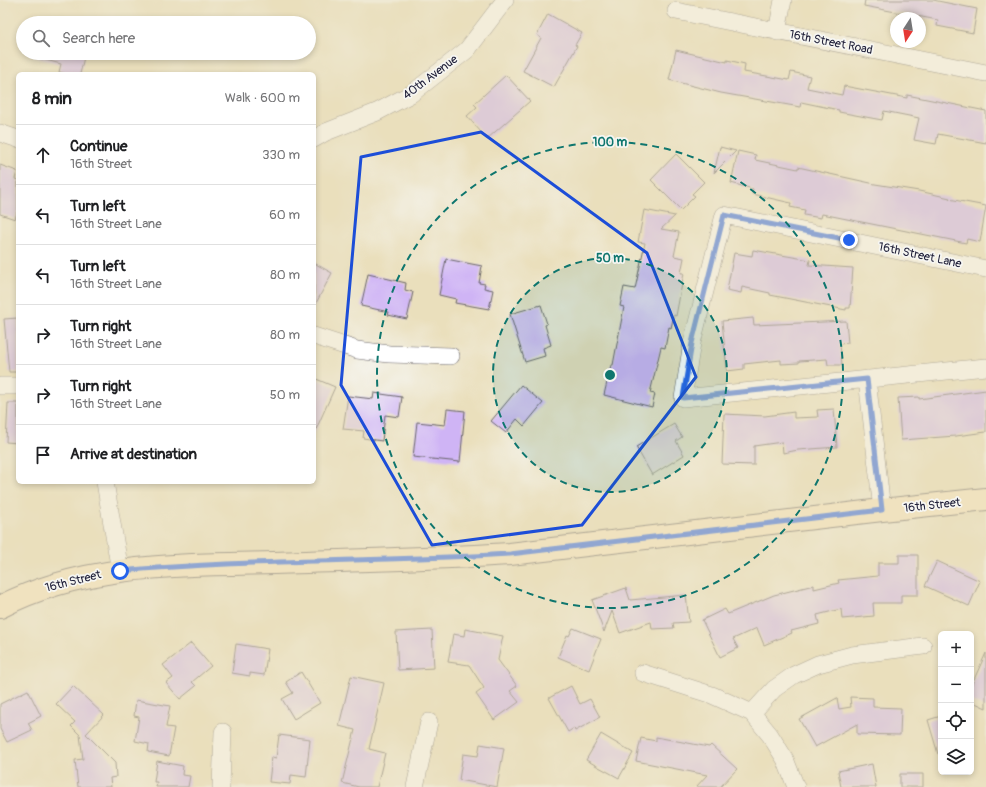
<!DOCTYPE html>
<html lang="en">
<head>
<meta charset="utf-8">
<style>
	:root { --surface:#fff; --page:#f6f6f6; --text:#202124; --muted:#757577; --line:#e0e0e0 }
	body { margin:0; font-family:Pangolin,sans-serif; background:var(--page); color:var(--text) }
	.controls { position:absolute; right:12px; bottom:12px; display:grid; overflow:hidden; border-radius:6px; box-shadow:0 2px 6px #0003 }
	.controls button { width:36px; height:36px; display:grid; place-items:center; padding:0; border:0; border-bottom:1px solid var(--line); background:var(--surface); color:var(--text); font:20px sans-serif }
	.compass { position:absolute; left:890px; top:12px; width:36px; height:36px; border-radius:50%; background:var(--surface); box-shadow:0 2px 6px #0003; rotate:192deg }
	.stop { position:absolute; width:12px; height:12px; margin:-9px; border:3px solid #2563eb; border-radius:50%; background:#fff }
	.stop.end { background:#2563eb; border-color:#fff; box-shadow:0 1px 4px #0008 }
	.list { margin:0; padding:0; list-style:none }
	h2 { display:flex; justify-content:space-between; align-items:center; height:52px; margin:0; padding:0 16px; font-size:17px }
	h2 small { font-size:13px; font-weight:400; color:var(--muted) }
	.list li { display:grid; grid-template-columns:26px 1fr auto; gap:12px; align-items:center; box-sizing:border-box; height:60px; padding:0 16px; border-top:1px solid var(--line) }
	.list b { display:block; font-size:15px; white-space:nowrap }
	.list p { margin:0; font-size:13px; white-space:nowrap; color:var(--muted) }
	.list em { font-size:13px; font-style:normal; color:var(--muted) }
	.icon { flex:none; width:22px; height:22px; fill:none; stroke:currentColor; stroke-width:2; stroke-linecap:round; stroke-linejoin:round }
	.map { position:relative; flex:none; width:986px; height:787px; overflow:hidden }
	.search { position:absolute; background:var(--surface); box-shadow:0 2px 6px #0003; left:16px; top:16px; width:300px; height:44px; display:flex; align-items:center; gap:10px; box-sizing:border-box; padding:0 14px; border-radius:22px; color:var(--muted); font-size:15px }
	.panel { position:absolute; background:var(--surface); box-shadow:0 2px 6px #0003; left:16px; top:72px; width:300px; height:412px; border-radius:6px }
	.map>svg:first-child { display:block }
</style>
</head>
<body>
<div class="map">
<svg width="986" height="787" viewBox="0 0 986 787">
	<rect width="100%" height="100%" fill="#f6f6f2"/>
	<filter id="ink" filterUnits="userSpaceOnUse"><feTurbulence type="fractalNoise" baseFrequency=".025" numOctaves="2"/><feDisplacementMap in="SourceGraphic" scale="8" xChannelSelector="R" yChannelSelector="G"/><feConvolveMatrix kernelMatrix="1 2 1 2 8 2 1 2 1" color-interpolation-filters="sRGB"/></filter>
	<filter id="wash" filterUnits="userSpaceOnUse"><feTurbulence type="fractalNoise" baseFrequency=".012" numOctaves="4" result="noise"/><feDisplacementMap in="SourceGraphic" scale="16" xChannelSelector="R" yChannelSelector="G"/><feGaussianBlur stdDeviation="0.9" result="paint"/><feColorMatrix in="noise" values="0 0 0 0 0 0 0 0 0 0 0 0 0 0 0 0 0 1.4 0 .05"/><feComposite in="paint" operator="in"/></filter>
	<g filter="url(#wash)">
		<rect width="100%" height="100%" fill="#eadfbc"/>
		<g id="blocks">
			<!-- building -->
			<path fill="#cfb4f5" d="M865 0H933L977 9 973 33 937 26 938 20 864 6Z
				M548 14 582 33 575 45 577 46 554 87 523 71 541 38 537 35Z
				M676 50 727 62V60L745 64 744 72 789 80 791 72 810 76 807 88 842 95 844 86 907 98V95L986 111V143L938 134 936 144 914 140 919 118 884 111 882 120 839 112V110L801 102 800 107 721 93 669 80Z
				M34 53H85L80 74H66L59 72 61 64 34 57Z
				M506 75 530 101 487 139 467 116 477 107 474 104Z
				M720 147 736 151 714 173Z
				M738 151 756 155 755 160 798 169V167L875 184 919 191 950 198 949 199 986 206 980 242 967 239 966 243 822 214 821 218 804 215 805 210 790 207 791 203 752 194 753 189 731 183Z
				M676 154 704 182 692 194 695 196 681 210 651 180Z
				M0 165 17 171 15 179 18 180V209L15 219 0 214Z
				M644 210 675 216 661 229 679 232 674 256 684 258 681 273H684L676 316 674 315 671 328 669 327 665 348 661 347 650 393 655 394 652 407 604 395 611 365H613L624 307 620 306 624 287 635 289 645 243 638 242Z
				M753 250 810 260 809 265 853 268 850 308H846V310L770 295V293L742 287 741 293 727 290 734 253 752 256Z
				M446 259 482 266 479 283 485 284 484 288 493 290 489 309 455 303 456 299 439 295Z
				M314 263 332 273 314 307Z
				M368 274 406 283 405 290 413 292 407 319 388 315 389 312 361 306Z
				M541 305 547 324 545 325 551 345 543 348 545 356 525 362 510 314Z
				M18 318V372H9L4 319Z
				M753 318 754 325 846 321 848 343 840 344 842 365H828L827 359 799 361V363L781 364V360L744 364V369L727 371 722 321Z
				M314 378 335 387 314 434Z
				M521 385 543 403 524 426 517 419 506 433 491 421Z
				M986 390V432L956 436 901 440 898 398 919 397V399Z
				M374 393 402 397 399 417 385 415 382 441 363 438 364 431 343 429 348 396 373 399Z
				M8 403H18V443L6 442Z
				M447 409 465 411 460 462 413 457 417 422 445 425Z
				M834 409 837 447 798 450 783 453 782 442 754 446V465L722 464 724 414 765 416 794 412V418L818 417 817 410Z
				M674 424 682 437 676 441 684 455 652 475 636 447Z
				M899 555H918V595H901V603H873L874 616 842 619 841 609 817 615 819 624 791 631 792 633 764 645 757 628 733 639 738 648 720 657 702 620 725 609 728 614 774 595 814 585V589L839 583 838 580 878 576V563H899Z
				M937 561 980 581 969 606 925 586Z
				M626 588 630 600 686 595 689 622 673 623 674 628 652 629 651 622 620 633 612 611 604 632 592 600Z
				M573 628 601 639 589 670 558 657 567 635 569 636Z
				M465 629 503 636 498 660 517 686 510 691 519 702 494 720 476 694 484 688 469 665 448 662 453 634 464 636Z
				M432 630 434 668 398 670 396 632Z
				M191 643 211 666 192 682 196 686 180 699 166 683 173 678 163 665Z
				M236 644 268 649 264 675 250 673V676L232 673Z
				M986 653V708L971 701V686Z
				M301 672 320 703 294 719 282 699 293 693 286 682Z
				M351 676 384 683 369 749 385 753 377 787H359L342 783 355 730 339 726Z
				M73 686 104 715 86 734 115 763 116 777 110 778 111 787H78L75 760 83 759 80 735 71 726 75 722 56 704Z
				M571 686 580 704 590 699 600 717 575 731 574 728 568 732 549 698Z
				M28 690 41 716 28 723 32 730 7 742 0 729V704Z
				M850 697 873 698V707L901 708 900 735 857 734V724L815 747 799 719 837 698 839 709 851 707Z
				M136 700 170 706 166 727 174 728 169 756 148 752 149 744 135 741 139 717 134 716Z
				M941 716V753L938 754 928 720Z
				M601 734 633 753 619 778 586 760Z
				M279 735 310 739 306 777 291 775 290 784 269 782 272 757 276 758Z
				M656 737 709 747 711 745 737 769 720 787H696L707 775 636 761 641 738 656 741Z
				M480 744 504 748 497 787 459 780 463 754 478 756Z
				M157 761 183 766 182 775 190 776 188 787H156L157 782H154Z
				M872 764 876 787H841L838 771Z
				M900 774H923V787H900Z"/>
		</g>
	</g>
	<g filter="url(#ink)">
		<use href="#blocks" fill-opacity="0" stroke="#686468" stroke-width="1"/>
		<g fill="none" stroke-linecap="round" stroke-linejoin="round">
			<defs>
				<path id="street" d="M676 11 986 73
					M777 32 783 0
					M0 133 18 139
					M314 139 326 132 377 112 411 94 467 50 505 0
					M986 269 724 215 692 343 683 398 986 367
					M314 336 357 350 389 354 451 356
					M867 379 882 510
					M0 386H18
					M105 482 120 571
					M643 673 712 695 752 713 770 735 785 759 796 787
					M752 713 774 689 794 675 818 664 852 655 923 646
					M221 787 223 732
					M415 787 429 722"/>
				<path id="secondary" d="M0 607C84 563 182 565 274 563 353 560 431 559 510 554L882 510 986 499"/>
			</defs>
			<!-- street casing -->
			<use href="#street" stroke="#686468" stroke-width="18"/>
			<!-- secondary casing -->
			<use href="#secondary" stroke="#686468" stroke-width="24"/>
			<!-- street -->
			<use href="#street" stroke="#fff" stroke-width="17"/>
			<!-- secondary -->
			<use href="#secondary" stroke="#f9e7c3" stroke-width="22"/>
		</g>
	</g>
	<g fill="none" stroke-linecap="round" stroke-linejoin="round" filter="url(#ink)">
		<!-- route -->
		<path stroke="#2563eb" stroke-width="5" d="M120 571C249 559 380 562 510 554L882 510 867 379 683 398 692 343 724 215 849 240"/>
	</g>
	<!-- marked area -->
	<path d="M0 0H986V787H0ZM481 132 647 253 696 377 582 525 432 545 341 385 361 157Z" fill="#eadfbc" fill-opacity=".55" fill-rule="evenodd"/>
	<path fill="none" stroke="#1d4ed8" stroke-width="3" stroke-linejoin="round" d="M481 132 647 253 696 377 582 525 432 545 341 385 361 157Z"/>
	<!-- distance rings -->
	<circle cx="610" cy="375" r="117" fill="#0f766e" fill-opacity=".12"/>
	<g fill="none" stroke="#0f766e" stroke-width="2" stroke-dasharray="7 5">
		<circle cx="610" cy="375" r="117"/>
		<circle cx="610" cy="375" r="233"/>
	</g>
	<g text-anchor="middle" stroke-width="3.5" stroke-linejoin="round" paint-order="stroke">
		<!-- street labels -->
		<g font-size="12" fill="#22223b" stroke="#f6f6f2">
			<text transform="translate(831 42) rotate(11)" y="4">16th Street Road</text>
			<text transform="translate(430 77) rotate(-37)" y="4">40th Avenue</text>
			<text transform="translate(920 255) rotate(12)" y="4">16th Street Lane</text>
			<text transform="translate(932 505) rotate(-6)" y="4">16th Street</text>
			<text transform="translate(73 581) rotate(-14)" y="4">16th Street</text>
		</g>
	</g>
	<circle cx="610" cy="375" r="6" fill="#0f766e" stroke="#f6f6f2" stroke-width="2"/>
	<g font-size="12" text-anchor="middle" font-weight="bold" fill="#0f766e" stroke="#f6f6f2" stroke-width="3.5" stroke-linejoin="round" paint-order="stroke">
		<text x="610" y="146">100 m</text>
		<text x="610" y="262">50 m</text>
	</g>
</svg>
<div class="controls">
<button>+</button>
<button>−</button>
<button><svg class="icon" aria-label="locate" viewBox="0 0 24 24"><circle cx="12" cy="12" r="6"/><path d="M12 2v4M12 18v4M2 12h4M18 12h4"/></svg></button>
<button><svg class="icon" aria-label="layers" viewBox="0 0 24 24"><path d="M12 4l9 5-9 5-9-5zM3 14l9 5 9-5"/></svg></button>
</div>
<svg class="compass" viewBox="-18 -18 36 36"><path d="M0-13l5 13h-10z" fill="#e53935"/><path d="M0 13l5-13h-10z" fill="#757577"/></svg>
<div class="stop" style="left:120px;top:571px"></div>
<div class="stop end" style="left:849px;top:240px"></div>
<div class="search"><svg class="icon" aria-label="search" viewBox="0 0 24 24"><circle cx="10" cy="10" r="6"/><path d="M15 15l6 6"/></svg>Search here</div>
<section class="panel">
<h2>8 min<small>Walk · 600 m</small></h2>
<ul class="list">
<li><svg class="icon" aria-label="ahead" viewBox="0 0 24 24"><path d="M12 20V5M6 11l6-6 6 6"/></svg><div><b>Continue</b><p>16th Street</p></div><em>330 m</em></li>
<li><svg class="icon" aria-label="left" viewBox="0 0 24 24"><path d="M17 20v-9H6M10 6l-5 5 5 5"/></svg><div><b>Turn left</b><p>16th Street Lane</p></div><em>60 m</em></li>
<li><svg class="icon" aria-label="left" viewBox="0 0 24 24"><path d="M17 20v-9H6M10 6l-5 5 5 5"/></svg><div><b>Turn left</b><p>16th Street Lane</p></div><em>80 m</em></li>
<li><svg class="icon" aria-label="right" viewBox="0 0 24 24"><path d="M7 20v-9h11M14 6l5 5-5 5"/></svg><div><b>Turn right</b><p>16th Street Lane</p></div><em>80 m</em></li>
<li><svg class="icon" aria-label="right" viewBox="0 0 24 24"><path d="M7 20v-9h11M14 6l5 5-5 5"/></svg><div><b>Turn right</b><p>16th Street Lane</p></div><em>50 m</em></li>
<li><svg class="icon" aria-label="arrive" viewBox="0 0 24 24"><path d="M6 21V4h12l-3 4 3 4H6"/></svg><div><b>Arrive at destination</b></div></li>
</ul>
</section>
</div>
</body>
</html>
